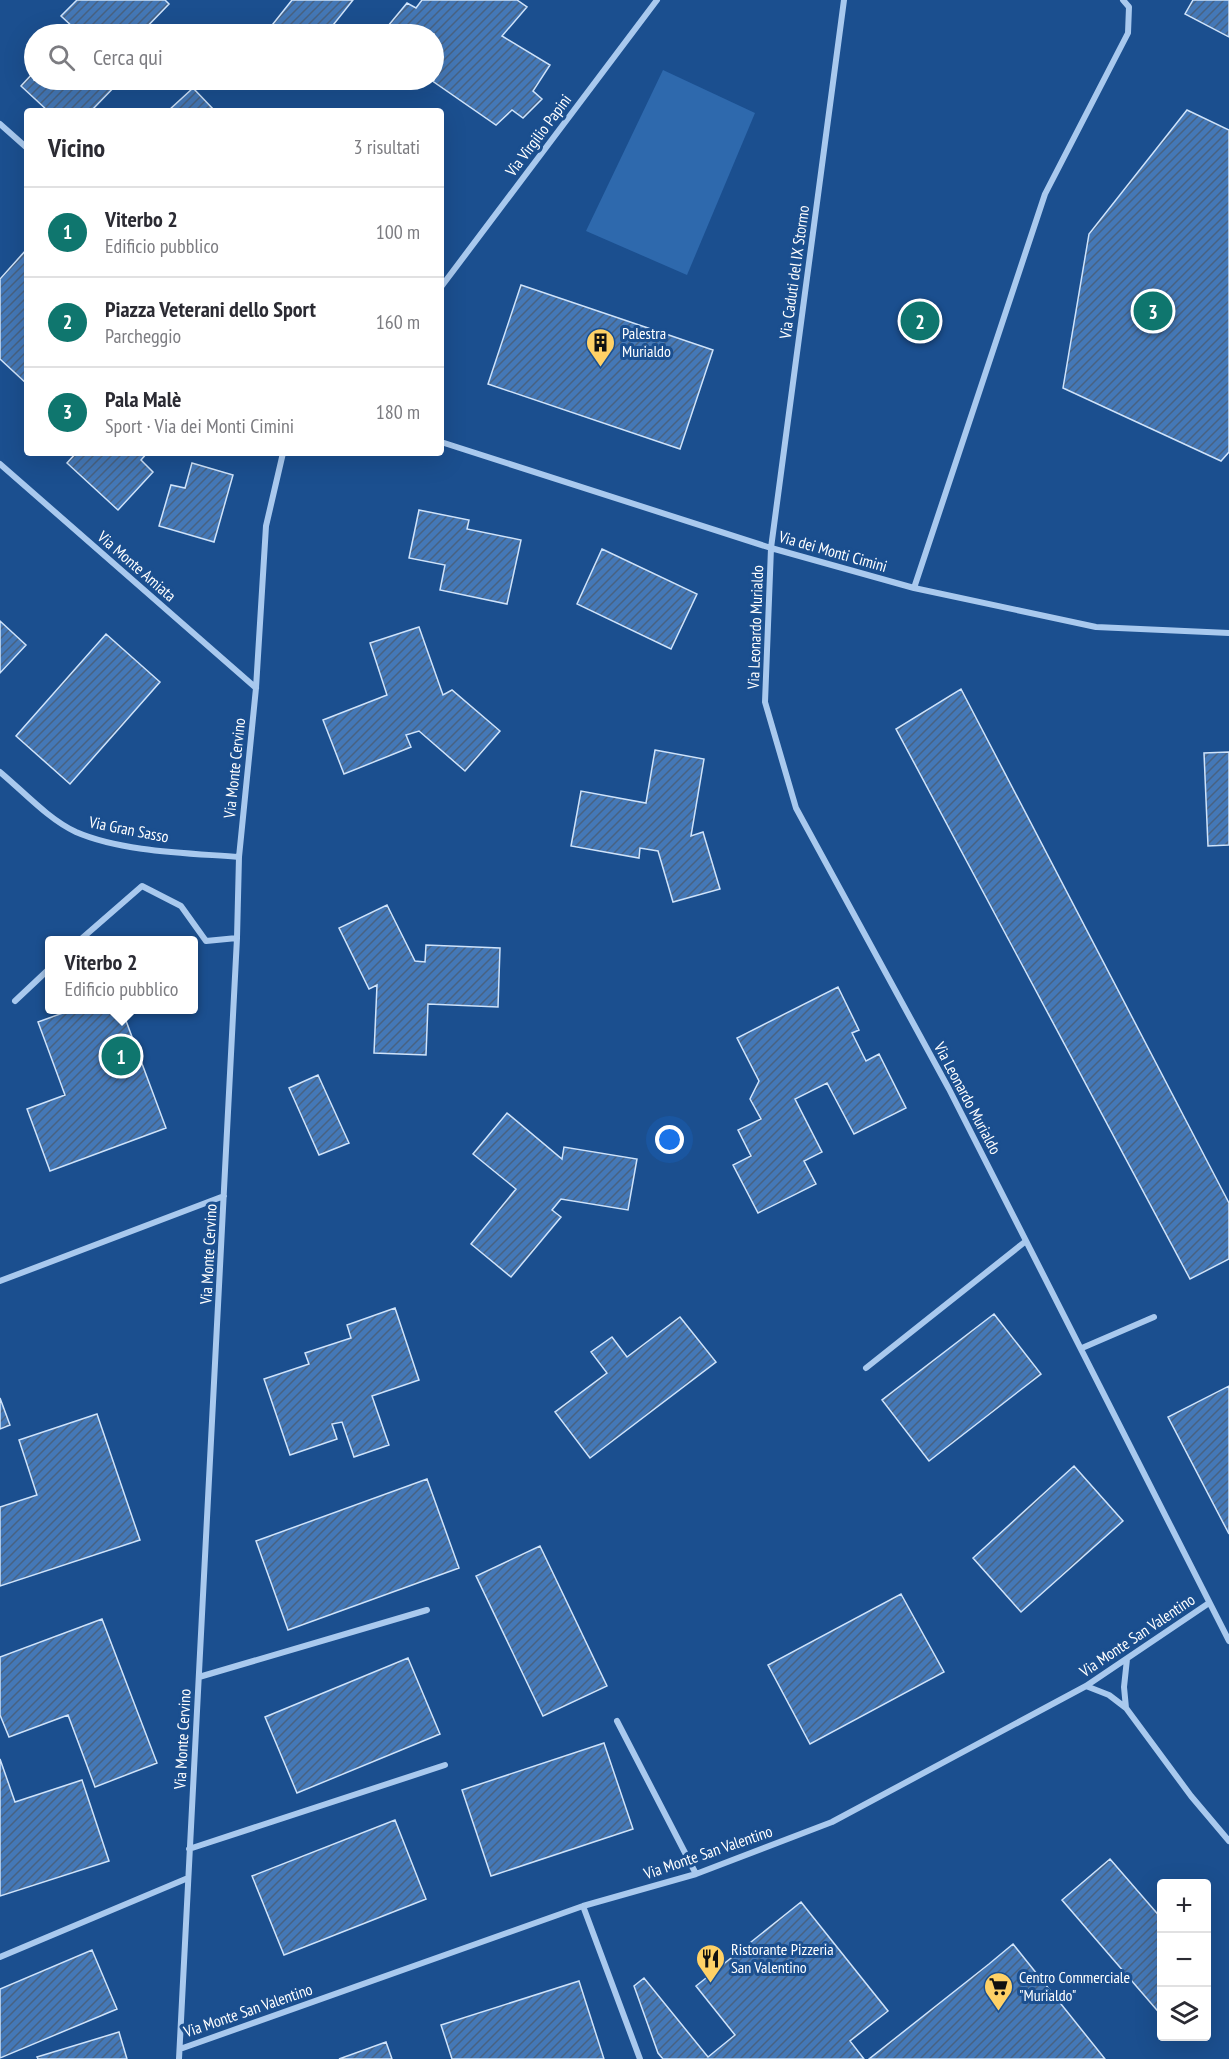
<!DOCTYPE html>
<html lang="it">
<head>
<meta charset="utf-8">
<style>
	:root { --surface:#fff; --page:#f7f7f7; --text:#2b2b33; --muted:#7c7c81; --line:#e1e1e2; --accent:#0f766e }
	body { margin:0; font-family:"PT Sans Narrow",sans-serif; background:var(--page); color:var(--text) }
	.controls { position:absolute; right:18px; bottom:18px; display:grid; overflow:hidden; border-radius:6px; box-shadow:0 6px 24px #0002 }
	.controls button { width:54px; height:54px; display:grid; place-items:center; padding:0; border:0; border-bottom:2px solid var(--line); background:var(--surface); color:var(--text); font:30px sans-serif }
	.you { position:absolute; left:670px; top:1140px; width:21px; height:21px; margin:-15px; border:4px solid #fff; border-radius:50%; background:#1a73e8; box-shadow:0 0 0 9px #1a73e833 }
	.badge { display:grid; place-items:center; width:39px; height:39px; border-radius:50%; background:var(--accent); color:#fff; font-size:20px; font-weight:700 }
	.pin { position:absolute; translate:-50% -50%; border:3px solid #fff; box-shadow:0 2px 6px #0006 }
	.popup { position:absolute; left:45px; top:936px; width:153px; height:78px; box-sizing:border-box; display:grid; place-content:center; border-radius:6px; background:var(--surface); filter:drop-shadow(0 2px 4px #0005); font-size:20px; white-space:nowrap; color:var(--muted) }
	.popup b { font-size:22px; color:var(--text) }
	.popup::after { content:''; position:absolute; left:50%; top:100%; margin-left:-12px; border:12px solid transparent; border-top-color:var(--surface) }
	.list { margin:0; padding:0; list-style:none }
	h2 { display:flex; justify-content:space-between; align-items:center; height:78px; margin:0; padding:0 24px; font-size:26px }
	h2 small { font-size:20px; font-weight:400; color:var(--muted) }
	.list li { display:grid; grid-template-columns:39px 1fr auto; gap:18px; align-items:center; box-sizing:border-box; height:90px; padding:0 24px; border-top:2px solid var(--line) }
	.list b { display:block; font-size:22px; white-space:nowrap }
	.list p { margin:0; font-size:20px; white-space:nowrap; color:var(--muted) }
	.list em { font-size:20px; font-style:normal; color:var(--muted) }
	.icon { flex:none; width:33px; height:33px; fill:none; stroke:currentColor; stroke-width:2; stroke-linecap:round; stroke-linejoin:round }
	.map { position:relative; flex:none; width:1229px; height:2059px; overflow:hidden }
	.search { position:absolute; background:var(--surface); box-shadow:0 6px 24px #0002; left:24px; top:24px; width:420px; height:66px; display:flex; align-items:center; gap:15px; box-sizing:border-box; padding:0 21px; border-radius:33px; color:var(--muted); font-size:22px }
	.panel { position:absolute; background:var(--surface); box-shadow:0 6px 24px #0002; left:24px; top:108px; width:420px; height:348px; border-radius:6px }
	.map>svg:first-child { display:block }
</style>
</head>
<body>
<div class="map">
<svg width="1229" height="2059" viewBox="0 0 1229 2059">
	<defs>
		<pattern id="building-hatch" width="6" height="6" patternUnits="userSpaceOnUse" patternTransform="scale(1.5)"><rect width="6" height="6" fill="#4478b7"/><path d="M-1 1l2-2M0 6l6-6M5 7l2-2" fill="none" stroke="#486282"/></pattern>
	</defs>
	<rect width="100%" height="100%" fill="#1b4f8f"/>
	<!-- green -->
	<path fill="#2e69ad" d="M663 70 755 113 687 275 586 231Z"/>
	<!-- building -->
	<path fill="url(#building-hatch)" stroke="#cfe3fa" stroke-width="1.5" d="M77 0H165L169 4 140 34H70L75 29 61 16Z
		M292 0H353L326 34H265Z
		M422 0H517L527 7 502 36 550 65 533 91 542 99 523 118 512 110 496 125 431 80H434V34H387L383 32 407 3 416 8Z
		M1193 0H1229V37L1185 14Z
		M34 72V80H121L91 111H48L21 86Z
		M193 88 215 111H168Z
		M1187 110 1229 130V452L1221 461 1063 388 1089 234Z
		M26 250H27V384L0 359V279Z
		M521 285 713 350 680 449 488 384Z
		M76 453H147L141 460 153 472 118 510 67 463Z
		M192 463 233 475 214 542 159 526 171 485 185 488Z
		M419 510 469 520 467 529 521 540 507 604 440 590 445 565 409 558Z
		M602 549 697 594 671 649 577 604Z
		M0 621 26 645 0 673Z
		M419 627 443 695 452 690 500 731 465 771 419 731 406 735 411 747 344 774 323 720 387 695 370 643Z
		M106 634 160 682 70 784 16 736Z
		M961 689 1229 1203V1259L1190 1279 896 729Z
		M655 750 704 759 691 836 703 832 720 889 673 902 658 851 640 848 639 858 571 846 581 791 646 803Z
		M1229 752V845L1208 846 1204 753Z
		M387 905 415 961 425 962 426 945 500 948 498 1007 428 1004 426 1055 374 1053 377 985 369 989 339 928Z
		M838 987 859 1030 852 1033 866 1061 879 1054 906 1108 854 1134 827 1083 795 1099 822 1152 804 1161 816 1184 758 1213 733 1165 751 1156 738 1130 761 1119 750 1099 759 1081 737 1038Z
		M71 1010H122L166 1128 50 1171 27 1109 65 1095 38 1022Z
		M318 1075 349 1143 319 1155 289 1088Z
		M507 1113 562 1159 564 1147 637 1159 628 1210 561 1199 552 1210 561 1217 511 1277 471 1244 516 1189 473 1154Z
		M395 1308 419 1380 372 1396 389 1445 354 1457 342 1422 332 1424 337 1439 290 1455 264 1379 309 1364 305 1353 351 1338 347 1325Z
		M994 1314 1041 1374 929 1461 882 1400Z
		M680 1317 716 1362 590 1458 555 1412 607 1373 591 1352 612 1337 627 1357Z
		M1229 1386V1534L1168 1417Z
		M0 1398 10 1425 0 1429Z
		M97 1414 140 1540 0 1586V1507L37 1495 19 1440Z
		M1074 1466 1123 1521 1021 1612 973 1558Z
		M427 1479 459 1568 288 1630 256 1541Z
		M540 1546 607 1686 543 1716 476 1576Z
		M901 1594 944 1672 810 1744 768 1665Z
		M102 1619 157 1763 95 1787 68 1715 9 1737 0 1715V1657Z
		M408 1658 440 1734 297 1793 265 1717Z
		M604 1743 633 1829 491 1876 462 1790Z
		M0 1759 15 1802 82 1780 109 1861 0 1896Z
		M395 1820 426 1899 284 1955 252 1876Z
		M1110 1859 1162 1919V2016L1062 1900Z
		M801 1902 888 2011 850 2041 864 2059H663L658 2053 634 1986 644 1978 708 2057 735 2035 696 1986Z
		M1013 1944 1105 2059H869L989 1964Z
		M92 1950 117 2009 0 2058V1989Z
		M579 1981 604 2059H452L441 2025Z
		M119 2032 127 2059H38L37 2057Z
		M386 2042 392 2059H339Z"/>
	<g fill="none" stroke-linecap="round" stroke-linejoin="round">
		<!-- street -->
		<path stroke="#a9c9ee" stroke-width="6" d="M844 0 771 548 765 702 796 808 949 1089 1229 1641
			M0 124 27 148
			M441 287 657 0
			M441 442 771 548 914 588 1096 627 1229 633
			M0 464 256 688
			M914 588 1045 194 1128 33 1129 7 1123 0
			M0 772C23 791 48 819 76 832 122 852 189 853 239 857
			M80 940 142 886 181 906 206 941 237 938
			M15 1001 49 969
			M0 1281 224 1196
			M1082 1348 1154 1317
			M866 1368 1026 1241
			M199 1677 427 1610
			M1086 1686 1109 1695 1126 1708 1191 1796 1229 1841
			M1126 1708 1124 1687 1127 1659
			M617 1721 696 1874
			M189 1849 445 1765
			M583 1906 640 2059
			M0 1957 188 1878
			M180 2049 583 1906 696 1874 832 1822 1086 1686 1209 1603
			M179 2059 237 938 239 857 256 688 266 526 283 453"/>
	</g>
	<!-- icons -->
	<defs>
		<symbol id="building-pin" viewBox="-11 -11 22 30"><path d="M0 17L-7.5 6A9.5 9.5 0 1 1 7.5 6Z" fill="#ffd166" stroke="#1b4f8f"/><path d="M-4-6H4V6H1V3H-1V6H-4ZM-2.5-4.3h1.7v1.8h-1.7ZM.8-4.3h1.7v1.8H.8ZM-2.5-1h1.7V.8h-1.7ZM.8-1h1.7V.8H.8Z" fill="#111"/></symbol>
		<symbol id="restaurant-pin" viewBox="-11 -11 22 30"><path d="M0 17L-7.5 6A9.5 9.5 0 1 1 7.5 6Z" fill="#ffd166" stroke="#1b4f8f"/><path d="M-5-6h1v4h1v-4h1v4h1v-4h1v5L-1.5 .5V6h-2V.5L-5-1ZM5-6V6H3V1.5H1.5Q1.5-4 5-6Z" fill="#111"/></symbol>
		<symbol id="supermarket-pin" viewBox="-11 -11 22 30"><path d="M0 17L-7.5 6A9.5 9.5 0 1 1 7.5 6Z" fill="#ffd166" stroke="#1b4f8f"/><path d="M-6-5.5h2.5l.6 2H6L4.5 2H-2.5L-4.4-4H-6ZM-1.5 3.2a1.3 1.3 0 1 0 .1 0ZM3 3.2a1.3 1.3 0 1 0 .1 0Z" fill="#111"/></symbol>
	</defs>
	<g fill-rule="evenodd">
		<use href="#building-pin" x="584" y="326" width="33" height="45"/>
		<use href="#restaurant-pin" x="694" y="1942" width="33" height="45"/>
		<use href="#supermarket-pin" x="982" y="1970" width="33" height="45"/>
	</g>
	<g text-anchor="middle" stroke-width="6" stroke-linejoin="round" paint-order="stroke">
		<!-- street labels -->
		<g font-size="16" fill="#fff" stroke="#1b4f8f">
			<text transform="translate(538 135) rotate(-53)" y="6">Via Virgilio Papini</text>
			<text transform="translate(794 272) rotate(-82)" y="6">Via Caduti del IX Stormo</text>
			<text transform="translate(833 551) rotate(16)" y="6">Via dei Monti Cimini</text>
			<text transform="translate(137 566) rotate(41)" y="6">Via Monte Amiata</text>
			<text transform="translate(755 627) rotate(-88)" y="6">Via Leonardo Murialdo</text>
			<text transform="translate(234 768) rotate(-84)" y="6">Via Monte Cervino</text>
			<text transform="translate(129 829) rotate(11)" y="6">Via Gran Sasso</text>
			<text transform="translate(968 1098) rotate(62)" y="6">Via Leonardo Murialdo</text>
			<text transform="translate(208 1254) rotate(-87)" y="6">Via Monte Cervino</text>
			<text transform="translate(1137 1635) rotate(-34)" y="6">Via Monte San Valentino</text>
			<text transform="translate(182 1739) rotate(-87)" y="6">Via Monte Cervino</text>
			<text transform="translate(708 1852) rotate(-19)" y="6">Via Monte San Valentino</text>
			<text transform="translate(248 2010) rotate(-19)" y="6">Via Monte San Valentino</text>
		</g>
		<!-- poi labels -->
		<g font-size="16" fill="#fff" stroke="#1b4f8f" text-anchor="start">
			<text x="622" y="339">Palestra<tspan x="622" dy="18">Murialdo</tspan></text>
			<text x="731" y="1955">Ristorante Pizzeria<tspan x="731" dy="18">San Valentino</tspan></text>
			<text x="1019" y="1983">Centro Commerciale<tspan x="1019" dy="18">"Murialdo"</tspan></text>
		</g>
	</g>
</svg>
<div class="controls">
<button>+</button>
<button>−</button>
<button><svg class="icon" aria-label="layers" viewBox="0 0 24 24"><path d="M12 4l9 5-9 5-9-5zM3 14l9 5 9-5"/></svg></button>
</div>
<div class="you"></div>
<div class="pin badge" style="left:121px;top:1056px">1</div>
<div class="popup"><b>Viterbo 2</b>Edificio pubblico</div>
<div class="pin badge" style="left:920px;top:321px">2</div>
<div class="pin badge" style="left:1153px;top:311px">3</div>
<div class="search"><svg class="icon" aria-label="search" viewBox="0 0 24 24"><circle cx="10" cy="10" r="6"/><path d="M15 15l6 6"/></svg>Cerca qui</div>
<section class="panel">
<h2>Vicino<small>3 risultati</small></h2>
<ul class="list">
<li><span class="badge">1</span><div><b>Viterbo 2</b><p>Edificio pubblico</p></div><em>100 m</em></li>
<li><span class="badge">2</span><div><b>Piazza Veterani dello Sport</b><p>Parcheggio</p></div><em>160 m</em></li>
<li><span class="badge">3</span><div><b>Pala Malè</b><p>Sport · Via dei Monti Cimini</p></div><em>180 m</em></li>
</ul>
</section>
</div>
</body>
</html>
